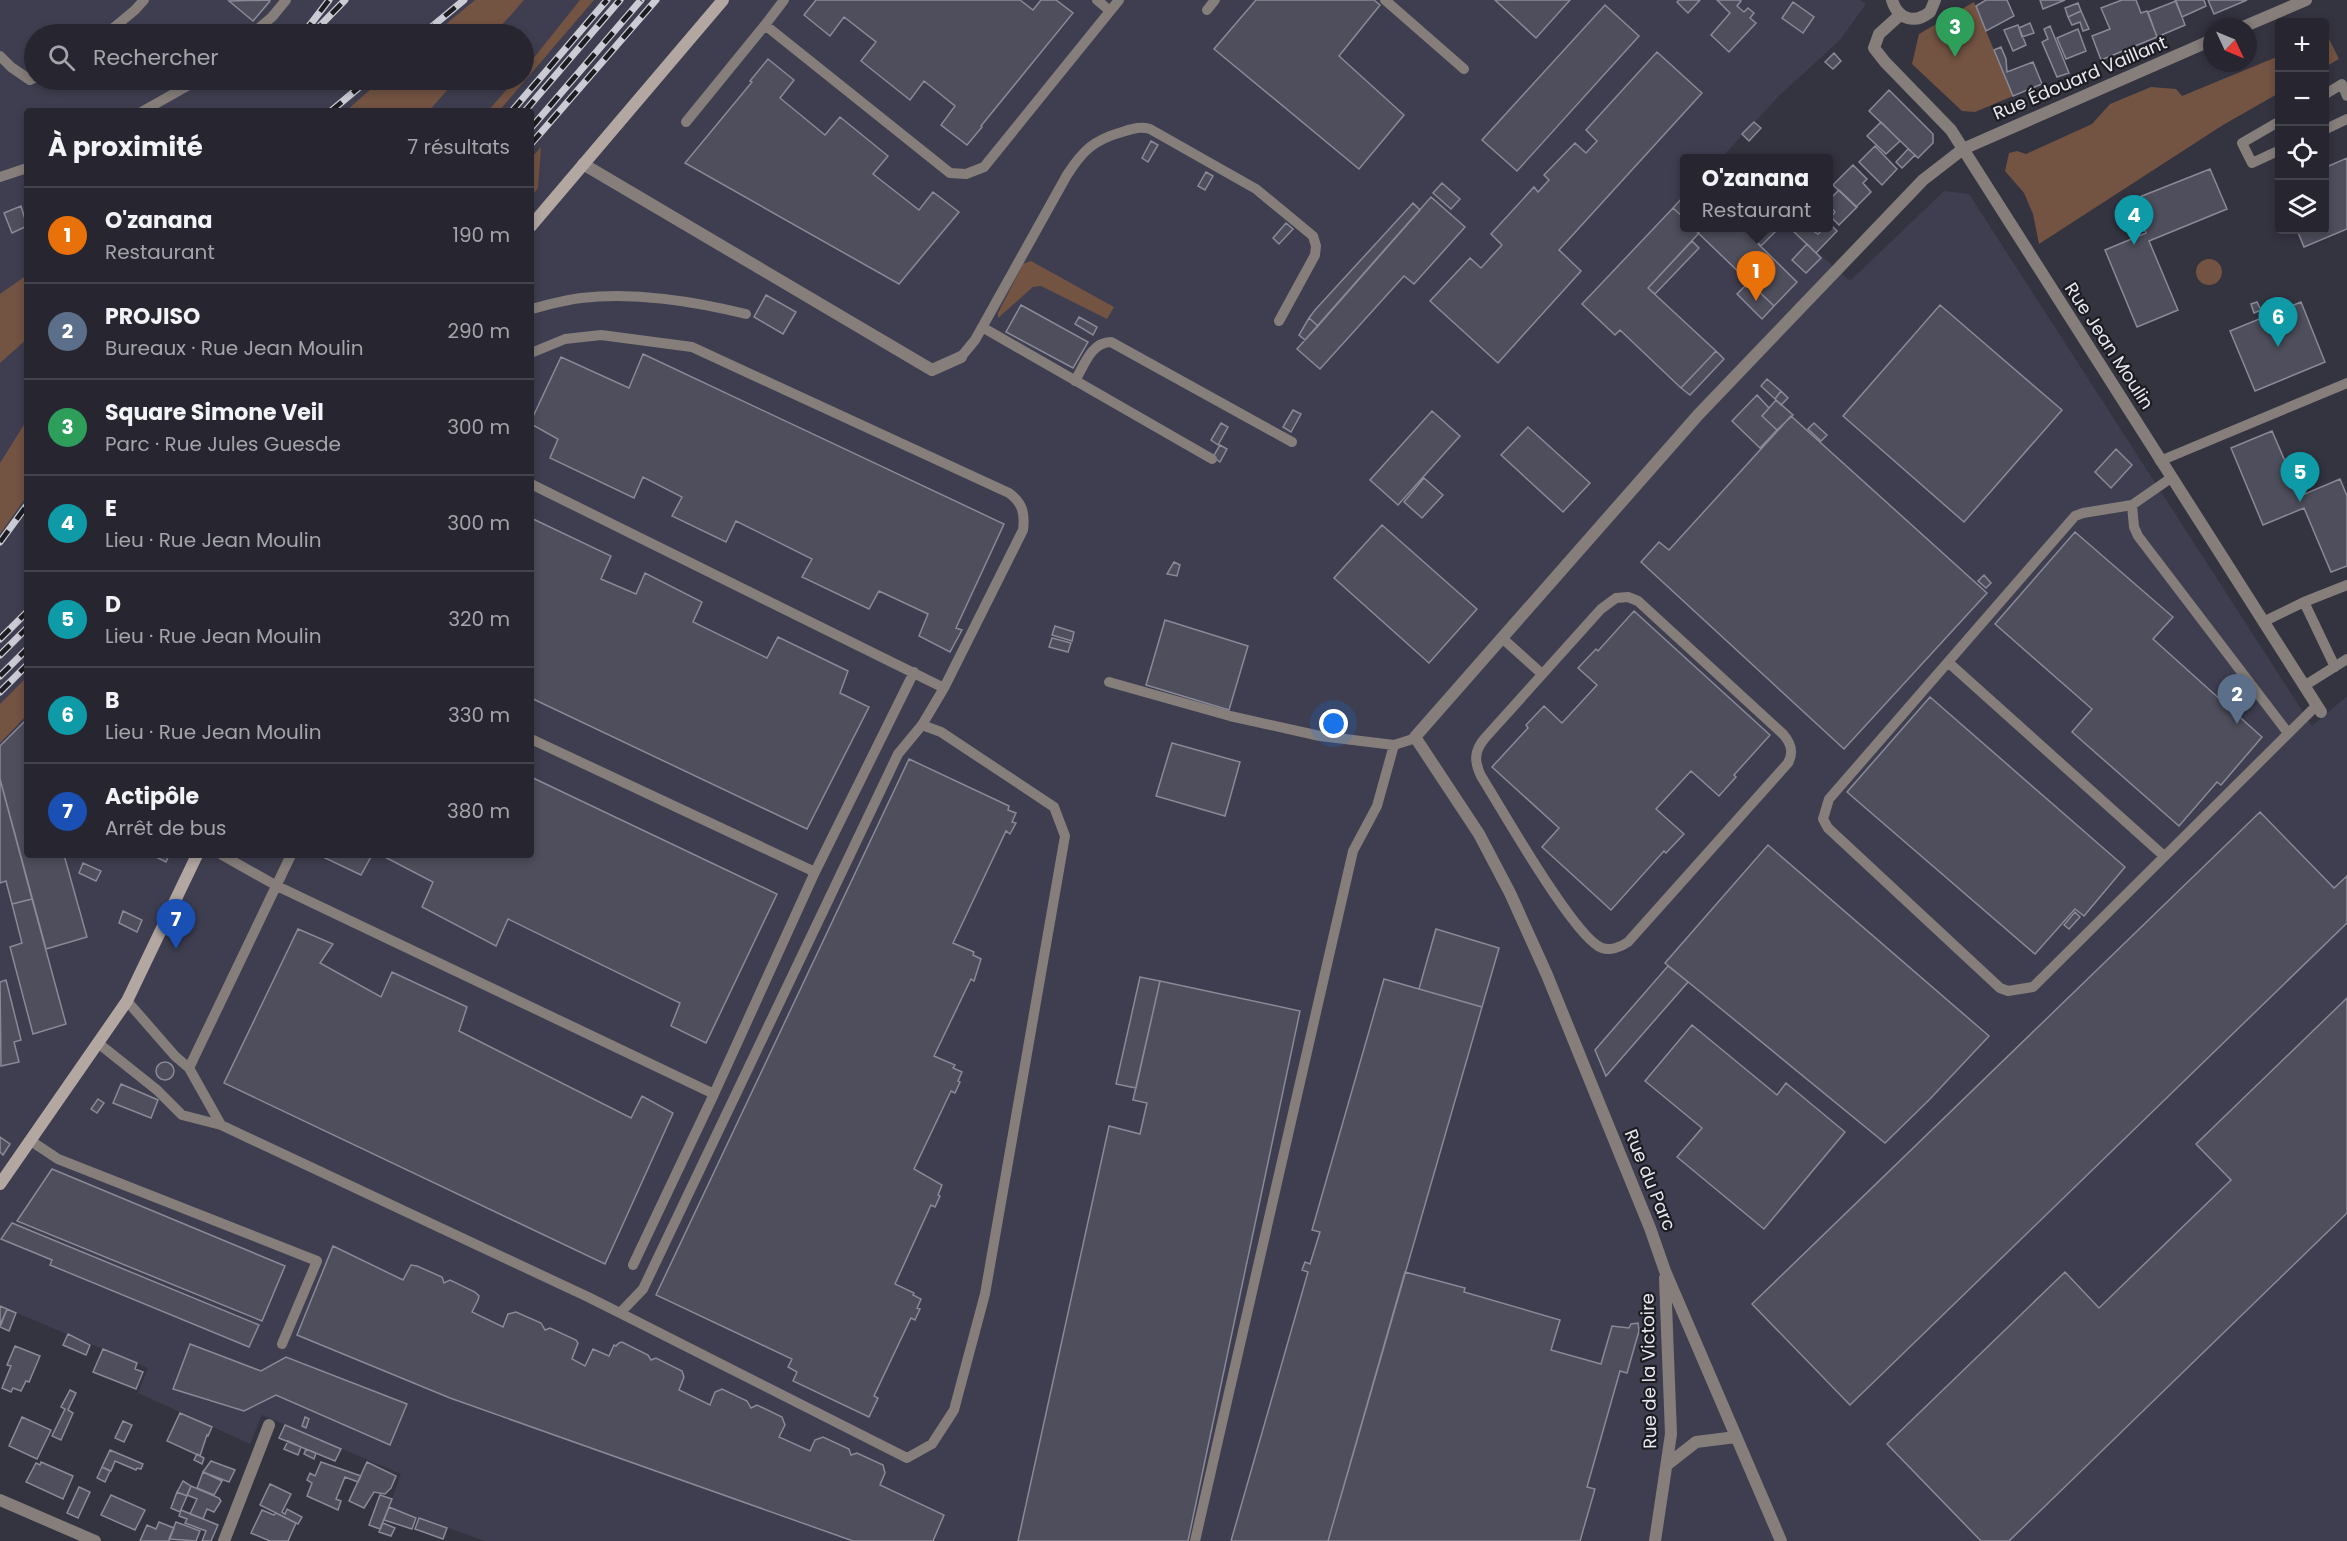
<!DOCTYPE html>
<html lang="fr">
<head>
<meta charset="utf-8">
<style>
	:root { --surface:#272630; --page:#33323c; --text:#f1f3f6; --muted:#a4a5ab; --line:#43434c; --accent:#95b2f1 }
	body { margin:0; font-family:Poppins,sans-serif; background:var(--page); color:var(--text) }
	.controls { position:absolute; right:18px; top:18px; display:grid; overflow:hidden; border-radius:6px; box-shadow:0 3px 9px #0003 }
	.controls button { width:54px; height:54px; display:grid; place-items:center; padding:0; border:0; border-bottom:2px solid var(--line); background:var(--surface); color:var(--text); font:30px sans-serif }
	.compass { position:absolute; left:2203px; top:18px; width:54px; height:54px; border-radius:50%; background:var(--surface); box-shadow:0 3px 9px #0003; rotate:134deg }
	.you { position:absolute; left:1334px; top:724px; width:21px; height:21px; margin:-15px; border:4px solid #fff; border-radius:50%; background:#1a73e8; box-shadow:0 0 0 9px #1a73e833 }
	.badge { display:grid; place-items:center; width:39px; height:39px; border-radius:50%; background:var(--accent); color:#fff; font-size:20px; font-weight:700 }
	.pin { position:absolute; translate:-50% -50px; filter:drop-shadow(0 2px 3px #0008) }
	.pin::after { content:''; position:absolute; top:32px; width:21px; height:18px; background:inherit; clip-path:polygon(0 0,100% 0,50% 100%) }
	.popup { position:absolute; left:1680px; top:154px; width:153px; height:78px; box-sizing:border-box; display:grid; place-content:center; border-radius:6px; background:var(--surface); filter:drop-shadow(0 2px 4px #0005); font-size:20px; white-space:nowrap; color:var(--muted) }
	.popup b { font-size:22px; color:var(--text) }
	.popup::after { content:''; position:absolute; left:50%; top:100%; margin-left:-12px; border:12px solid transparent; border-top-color:var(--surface) }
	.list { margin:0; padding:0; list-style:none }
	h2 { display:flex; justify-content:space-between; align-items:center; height:78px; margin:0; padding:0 24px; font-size:26px }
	h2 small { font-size:20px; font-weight:400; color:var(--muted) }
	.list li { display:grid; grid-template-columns:39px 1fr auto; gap:18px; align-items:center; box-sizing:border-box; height:96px; padding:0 24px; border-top:2px solid var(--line) }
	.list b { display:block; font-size:22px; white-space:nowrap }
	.list p { margin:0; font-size:20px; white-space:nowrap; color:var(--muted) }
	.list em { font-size:20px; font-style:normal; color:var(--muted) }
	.icon { flex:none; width:33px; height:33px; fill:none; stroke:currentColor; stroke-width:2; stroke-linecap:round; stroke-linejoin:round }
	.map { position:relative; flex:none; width:2347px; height:1541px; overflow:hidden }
	.search { position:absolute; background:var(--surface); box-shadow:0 3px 9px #0003; left:24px; top:24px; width:510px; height:66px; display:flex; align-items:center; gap:15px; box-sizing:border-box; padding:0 21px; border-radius:33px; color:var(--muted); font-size:22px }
	.panel { position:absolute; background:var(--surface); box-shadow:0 3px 9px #0003; left:24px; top:108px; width:510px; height:750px; border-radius:6px }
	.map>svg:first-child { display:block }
</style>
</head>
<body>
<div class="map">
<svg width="2347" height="1541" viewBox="0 0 2347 1541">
	<rect width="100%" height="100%" fill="#343340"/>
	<!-- built -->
	<path fill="#3e3e50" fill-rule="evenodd" d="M0 0H1860L1866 4 1840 40 1781 94 1721 158H1684V228H1790L1850 281 1944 191 1969 194 2312 726 2347 696V1541H485L389 1507 401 1474 262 1415 250 1444 138 1393 148 1368 0 1306ZM34 34H524V80H34ZM27 111H531V855H27Z"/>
	<!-- green -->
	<path fill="#735342" d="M475 0H524L494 34H434Z
		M580 0H594L499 111H488L515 80H524V70Z
		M1974 2 2013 96 1975 112 1962 111 1912 64 1919 34Z
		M2328 37 2339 59 2325 67V38Z
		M2279 56V93L2223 125 2039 244 2033 214 2024 193 2005 171 2009 153 2017 151 2026 154 2092 124 2110 104 2151 87 2176 89 2182 96Z
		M381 80H456L429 111H346Z
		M541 147 538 188 531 197V158Z
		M2196 272a13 13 0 1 1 26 0a13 13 0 1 1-26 0Z
		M1031 261 1114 307 1107 319 1041 286 1033 287 998 318V313L1023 264Z
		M27 275V339L0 363V294Z
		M27 420V496L0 534V463Z
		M27 677V715L0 743V704Z"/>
	<!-- building -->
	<path fill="#4e4e5c" stroke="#898998" stroke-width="1.5" d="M269 0 270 1 253 21 229 1Z
		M816 0H1020L1033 10 1041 0H1056L1073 13 981 126 982 127 967 145 941 125 955 106 924 81 910 100 861 61 876 42 844 17 830 36 804 15Z
		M1256 0H1374L1380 5 1339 56 1404 115 1359 169 1214 49Z
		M1495 0H1570L1536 38Z
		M1679 0H1700L1688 13 1677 2Z
		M1717 0H1739L1741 1 1737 6 1744 12 1748 8 1754 13 1750 18 1756 23 1729 52 1711 35 1730 13Z
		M1986 0H2007L2014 16 1986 31 1976 6Z
		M2040 0H2065L2043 9Z
		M2122 0H2136L2141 13 2147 11 2157 37 2101 60 2092 36 2110 29 2101 8Z
		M2175 0H2204L2206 6 2182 17Z
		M2208 0H2247L2214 14Z
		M2176 1 2185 25 2157 37 2148 12Z
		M1793 2 1814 17 1803 33 1782 18Z
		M2078 3 2081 11 2068 17 2065 8Z
		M1605 5 1639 36 1517 171 1482 140Z
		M2081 11 2089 29 2083 31 2080 22 2072 25 2068 17Z
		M2030 23 2034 33 2022 37 2019 28Z
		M2018 25 2026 45 2013 51 2004 30Z
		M2050 26 2069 73 2057 77 2042 42 2048 39 2044 29Z
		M206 28 212 34H200Z
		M2078 29 2086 51 2066 59 2057 38Z
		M2001 47 2006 59 2007 72 2033 62 2042 84 2013 96 1994 50Z
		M1657 52 1702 93 1559 250 1581 271 1498 363 1430 301 1470 258 1481 268 1502 245 1491 234 1534 187 1538 192 1549 180 1544 175 1575 143 1586 153 1597 141 1586 130Z
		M1834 53 1841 61 1833 69 1825 62Z
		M768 59 794 80 780 98 825 135 840 117 888 156 873 174 919 210 933 192 959 212 899 284 685 163 752 82 750 81Z
		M1889 90 1933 134V143L1918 158 1869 111Z
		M1754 122 1761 128 1749 141 1742 134Z
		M1881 122 1900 141 1886 154 1867 136Z
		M1151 141 1158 145 1148 162 1142 158Z
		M1875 146 1897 169 1882 185 1859 162Z
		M1908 149 1915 155 1902 168 1896 162Z
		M2347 158V229L2304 247 2297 230H2324V168Z
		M1853 165 1867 179 1863 183 1871 192 1856 207 1833 185Z
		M2210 169 2227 209 2149 241 2178 310 2137 327 2105 250 2146 233 2132 200Z
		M1206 172 1213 176 1205 190 1198 186Z
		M1442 183 1460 199 1451 209 1433 193Z
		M1839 190 1857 207 1839 225 1831 217 1835 212 1828 205V201Z
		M1684 196V218L1673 208Z
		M1431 197 1465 227 1414 284 1404 276 1320 369 1297 349Z
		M1413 203 1420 210 1318 326 1309 318 1315 310Z
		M21 206 27 226 12 233 4 213Z
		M1673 208 1684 218V228H1693L1699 233 1648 288 1716 351 1681 388 1620 330 1615 335 1582 304Z
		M1286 223 1293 229 1279 244 1273 238Z
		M1829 223 1837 231 1816 253 1790 228H1809L1818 234 1824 228H1828Z
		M1693 228H1742L1797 282 1774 306Z
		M1742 228H1779L1761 246Z
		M1692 241 1699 248 1655 294 1648 288Z
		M1807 244 1821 258 1806 273 1792 260Z
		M1749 282 1774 306 1762 319 1737 294Z
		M766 295 796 312 783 334 754 317Z
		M2257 302 2261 310 2254 313 2251 304Z
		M2301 302 2325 362 2255 391 2230 331Z
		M1021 305 1088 342 1073 368 1006 332Z
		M1940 305 2062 410 1964 522 1843 416Z
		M1079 317 1097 327 1093 335 1075 324Z
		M1309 318 1318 326 1305 340 1299 335Z
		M1716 351 1724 359 1690 395 1681 388Z
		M643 354 1004 524 956 628 962 630 950 652 919 636 928 614 879 591 869 609 802 577 812 559 736 521 726 542 672 516 682 497 643 477 634 498 550 458 558 439 531 424V421L561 357 629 388Z
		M1767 379 1781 391 1775 399 1761 386Z
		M1781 391 1788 398 1781 405 1775 399Z
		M1757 395 1769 408 1762 416 1777 430 1760 448 1732 421Z
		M1776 400 1793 415 1777 430 1762 416Z
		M1293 410 1301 414 1291 432 1283 427Z
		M1432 411 1460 436 1398 505 1370 480Z
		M1791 416 1987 593 1844 749 1641 562 1659 542 1669 550Z
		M1221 423 1228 427 1218 445 1211 440Z
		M1814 423 1827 435 1821 441 1808 429Z
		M1528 427 1590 483 1563 512 1501 455Z
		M2272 431 2300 496 2340 479 2347 496V566L2331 572 2304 508 2263 525 2231 448Z
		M1220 445 1227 449 1220 462 1213 457Z
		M2116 449 2132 465 2111 488 2095 472Z
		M1424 478 1443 495 1422 518 1404 502Z
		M531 518 611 556 601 579 636 594 645 573 702 602 693 622 767 658 778 637 848 671 840 693 869 707 807 829 531 698Z
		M1382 525 1477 609 1429 663 1334 578Z
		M2075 532 2173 617 2153 639 2262 737 2221 785 2217 782 2179 826 2072 732 2092 709 1995 624Z
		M1174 562 1180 565 1177 576 1167 574Z
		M1984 575 1991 583 1986 588 1978 581Z
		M1634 611 1770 735 1734 775 1736 777 1719 796 1691 771 1656 809 1684 834 1666 853 1664 851 1611 910 1542 847 1559 828 1492 767 1528 728 1526 725 1544 706 1562 723 1597 685 1578 668 1596 649 1598 651Z
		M1165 620 1248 646 1229 710 1146 685Z
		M1055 626 1074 632 1072 641 1052 635Z
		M1052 638 1071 643 1068 652 1049 647Z
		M1930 697 2125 867 2084 916 2075 909 2035 954 1847 792Z
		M27 719V855H64L87 937 46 949 0 779V746Z
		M1172 743 1240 762 1225 816 1156 796Z
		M909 759 1009 806 1008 810 1016 813 1012 822 1016 823 1010 834 1006 831 953 943 974 952 973 955 981 959 974 981 971 979 934 1056 955 1065 953 1068 962 1072 958 1081 960 1082 955 1093 951 1091 914 1169 942 1185 938 1195 940 1196 935 1207 931 1205 895 1284 914 1293 913 1295 921 1299 917 1308 920 1309 915 1320 911 1318 874 1396 878 1398 869 1417 793 1381 797 1372 788 1367 792 1359 656 1295Z
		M531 777 777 894 706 1043 671 1026 680 1003 508 919 496 946 422 907 433 882 381 855H531Z
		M0 779 32 899 12 904 6 881 0 883Z
		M2260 812 2334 888 2347 876V923L1850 1405 1752 1304Z
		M1768 845 1989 1036 1929 1100 1885 1143 1665 963Z
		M156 855H169L166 862 156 857Z
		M327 855H372L361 875 325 858Z
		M83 863 101 871 96 881 79 873Z
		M32 899 66 1024 33 1034 10 947 22 943 12 904Z
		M123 911 142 920 137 932 119 923Z
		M2075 912 2080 917 2069 929 2064 925Z
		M298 929 333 944 320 963 381 997 392 972 467 1007 459 1031 631 1118 642 1096 673 1113 605 1264 224 1083Z
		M1436 929 1499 948 1482 1007 1419 989Z
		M1668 966 1688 982 1606 1076 1595 1050Z
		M1140 977 1160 981 1136 1088 1116 1084Z
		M1384 979 1482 1007 1328 1541H1231L1308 1272 1302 1270 1305 1262 1310 1264 1320 1232 1312 1230Z
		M6 980 21 1040 14 1042 19 1062 1 1066 0 982Z
		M1160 981 1300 1011 1188 1541H1018L1109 1126 1140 1134 1147 1103 1133 1100Z
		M2347 998V1213L2009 1541H1981L1887 1444 2065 1272 2099 1308 2231 1180 2196 1144Z
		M1692 1025 1777 1095 1786 1083 1845 1132 1764 1229 1677 1157 1702 1128 1645 1081Z
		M156 1071a9 9 0 1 1 18 0a9 9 0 1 1-18 0Z
		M121 1084 158 1100 151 1118 113 1103Z
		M98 1099 104 1103 97 1113 91 1109Z
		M0 1137 10 1144 3 1155 0 1152Z
		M52 1169 285 1266 262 1321 17 1221Z
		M12 1223 259 1325 249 1347 50 1265 52 1260 1 1239Z
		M333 1246 403 1280 411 1265 417 1266 442 1277 444 1283 450 1280 475 1292 479 1296 478 1300 472 1312 503 1327 508 1314 516 1312 541 1323 545 1330 550 1328 576 1340 578 1343 572 1359 585 1366 593 1349 609 1356 614 1345 616 1346 619 1343 622 1342 648 1355 651 1360 656 1358 682 1371 684 1377 679 1390 710 1405 715 1392 722 1389 747 1401 751 1408 757 1405 782 1417 785 1425 779 1437 810 1451 815 1440 823 1437 849 1449 851 1455 857 1453 883 1465 885 1473 880 1485 944 1515 933 1541H853L450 1398 297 1335Z
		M1405 1272 1465 1288 1464 1292 1560 1320 1551 1350 1601 1364 1612 1326 1629 1328 1631 1324 1638 1323 1639 1331 1627 1373 1620 1371 1587 1487 1595 1489 1580 1541H1328Z
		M0 1306 7 1309 0 1325Z
		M7 1309 16 1313 9 1331 0 1327Z
		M68 1334 90 1345 86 1355 63 1345Z
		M190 1344 261 1371 286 1357 407 1404 390 1445 276 1395 244 1411 173 1389Z
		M15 1346 40 1356 29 1382 26 1381 21 1391 13 1388 11 1392 2 1388 11 1366 7 1365Z
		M103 1349 137 1363 135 1369 143 1372 136 1389 93 1372Z
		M70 1390 76 1393 68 1410 73 1413 61 1440 52 1436 65 1409 61 1407Z
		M180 1413 212 1427 208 1436 207 1435 200 1456 167 1441Z
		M22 1417 51 1430 37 1459 9 1446Z
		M305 1417 309 1419 306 1428 302 1426Z
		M123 1421 132 1425 124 1442 115 1438Z
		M285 1425 341 1449 335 1461 279 1438Z
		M288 1441 301 1447 298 1455 284 1449Z
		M306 1449 316 1453 314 1459 304 1454Z
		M110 1450 143 1464 141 1469 137 1468 136 1470 115 1461 111 1471 102 1467Z
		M197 1454 204 1458 202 1464 194 1460Z
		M211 1461 235 1470 229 1482 203 1472Z
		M41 1462 73 1476 63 1499 26 1482 36 1463 40 1465Z
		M321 1462 361 1476 358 1482 345 1477 336 1499 341 1501 338 1510 307 1496 312 1483 307 1480 310 1473 315 1476Z
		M367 1462 396 1476 391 1488 385 1494 374 1492 364 1508 349 1501Z
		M102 1467 110 1471 105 1482 97 1478Z
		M203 1472 222 1481 214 1495 197 1488Z
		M183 1481 191 1486 187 1496 177 1492Z
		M270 1484 291 1494 282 1512 285 1514 287 1509 302 1517 298 1524 260 1505Z
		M191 1486 219 1498 221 1501 214 1512 207 1509 203 1519 190 1514 197 1499 187 1495Z
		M79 1487 90 1492 78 1518 67 1513Z
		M177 1492 187 1496 180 1512 171 1508Z
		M111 1495 145 1510 135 1530 101 1515Z
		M380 1495 392 1499 380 1529 369 1525Z
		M389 1507 416 1518 412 1529 384 1520Z
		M181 1510 218 1525 211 1541H202L206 1531 185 1523 187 1519 179 1516Z
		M262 1510 274 1515 276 1513 296 1523 288 1541H270L251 1533Z
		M419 1518 447 1528 443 1539 415 1529Z
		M159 1522 174 1528 169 1541H140L147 1525 156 1529Z
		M176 1522 200 1531 196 1541 169 1539Z
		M383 1523 395 1528 391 1536 379 1532Z"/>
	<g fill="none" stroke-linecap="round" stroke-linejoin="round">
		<!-- lane -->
		<path stroke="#857e7a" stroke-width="10" d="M1097 0 1110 11
			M1385 0 1464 69
			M1207 10 1215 0
			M765 25 784 0
			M106 34 135 10 144 0
			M252 34 272 17 286 0
			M0 56 11 67 30 80 34 78
			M2324 95 2342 84 2347 96
			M143 111 198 80
			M2280 121 2242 143 2252 163 2280 150
			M686 122 765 25 950 173 966 174 984 167 1119 0
			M2324 130 2347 119
			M0 177 27 168
			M531 309C547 305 564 300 581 298 636 292 692 301 746 314
			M982 327 1212 459
			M531 353 565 339 601 335 692 347 1009 493C1023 503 1025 514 1023 530L944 688 922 725
			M961 357 975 340 1067 175C1083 150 1094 140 1122 132 1132 129 1140 126 1150 129L1256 189 1313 236 1316 246 1315 255 1279 321
			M1075 381C1084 366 1091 342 1111 342L1292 442
			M2160 461 2347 383
			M2171 478 2132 505 2083 513 2075 516 1829 799 1823 819 1828 828 2000 988 2008 991 2033 987 2317 705
			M531 484 944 688
			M2132 505 2134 527 2138 536 2288 733
			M1628 597 1638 601 1783 734C1791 743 1794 752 1788 763L1628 942C1621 947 1610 951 1602 948 1575 939 1500 806 1481 776 1474 761 1474 751 1485 738L1601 609 1616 598Z
			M2263 622 2304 602
			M1502 638 1542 674
			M1949 663 2164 856
			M2335 667 2304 602 2347 585
			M1109 682 1230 716 1320 736 1394 745
			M2304 686 2347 659
			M531 739 815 872 914 672
			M222 855 277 886 714 1094 815 872
			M127 1001 175 1056 189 1068 221 1125
			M98 1043 157 1090 182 1115 221 1125 588 1297 620 1313 907 1458 932 1444 954 1410 985 1294 1065 836 1054 807 941 732 922 725 898 754 643 1289 620 1313
			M189 1068 291 855
			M31 1141 58 1159 317 1261 282 1344
			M633 1265 714 1094
			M1195 1541 1353 851 1377 806 1394 745 1416 738"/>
		<!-- street -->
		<path stroke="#857e7a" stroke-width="12" d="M1892 0C1898 20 1915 24 1930 12L1935 0
			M1900 15 1879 34 1874 48 1885 62 1951 130 2321 712
			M2243 27 2306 0
			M583 164 932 370 961 357
			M1668 1464 1696 1442 1736 1437
			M0 1500 95 1541
			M224 1541 269 1425
			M1655 1541 1671 1434 1665 1278
			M1781 1541 1665 1271 1650 1228 1547 975 1510 893 1479 834 1415 737 1698 415 1923 180 1963 149 2212 40"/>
		<!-- secondary -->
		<path stroke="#b2a7a1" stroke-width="12" d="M531 226 723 0
			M0 1184 127 1001 197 855"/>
		<defs>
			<path id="rail" d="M303 34 329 0
				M312 34 345 0
				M423 34 464 0
				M331 111 368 80
				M512 111 607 0
				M525 111 620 0
				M531 128 641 0
				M531 144 656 0
				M0 542 27 505
				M0 639 27 612
				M0 655 27 628
				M0 676 27 649
				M0 692 27 665"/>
		</defs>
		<!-- rail casing -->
		<use href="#rail" stroke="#cbcbd5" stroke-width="7"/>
		<!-- rail -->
		<use href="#rail" stroke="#1c1c21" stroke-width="4.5" stroke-dasharray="14" stroke-linecap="butt"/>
	</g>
	<g text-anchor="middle" stroke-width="4.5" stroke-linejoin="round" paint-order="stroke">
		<!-- street labels -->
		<g font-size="18" fill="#e8e8f1" stroke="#1c1c21">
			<text transform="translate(2080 78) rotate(-23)" y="6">Rue Édouard Vaillant</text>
			<text transform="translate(2109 346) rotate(57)" y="6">Rue Jean Moulin</text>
			<text transform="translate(1650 1180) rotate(68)" y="6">Rue du Parc</text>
			<text transform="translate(1649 1371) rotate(-91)" y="6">Rue de la Victoire</text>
		</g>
	</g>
</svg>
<div class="controls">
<button>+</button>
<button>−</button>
<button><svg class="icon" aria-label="locate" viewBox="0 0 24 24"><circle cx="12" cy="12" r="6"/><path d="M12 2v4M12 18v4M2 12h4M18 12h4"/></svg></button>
<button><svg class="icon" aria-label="layers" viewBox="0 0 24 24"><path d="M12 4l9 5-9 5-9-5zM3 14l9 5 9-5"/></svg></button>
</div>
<svg class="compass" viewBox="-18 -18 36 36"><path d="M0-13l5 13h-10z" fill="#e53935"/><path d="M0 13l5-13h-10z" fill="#a4a5ab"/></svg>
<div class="you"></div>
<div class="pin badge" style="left:1756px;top:301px;background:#e8710a">1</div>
<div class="popup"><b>O'zanana</b>Restaurant</div>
<div class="pin badge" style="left:2237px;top:724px;background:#5c6f8a">2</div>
<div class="pin badge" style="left:1955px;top:57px;background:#2e9e5b">3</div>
<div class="pin badge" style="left:2134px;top:245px;background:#0f9aa8">4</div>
<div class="pin badge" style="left:2300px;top:502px;background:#0f9aa8">5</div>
<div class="pin badge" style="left:2278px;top:347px;background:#0f9aa8">6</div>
<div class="pin badge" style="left:176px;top:949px;background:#1a4fb4">7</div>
<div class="search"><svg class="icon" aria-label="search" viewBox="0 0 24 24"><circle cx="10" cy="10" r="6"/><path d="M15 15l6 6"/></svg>Rechercher</div>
<section class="panel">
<h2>À proximité<small>7 résultats</small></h2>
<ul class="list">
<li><span class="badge" style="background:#e8710a">1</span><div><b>O'zanana</b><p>Restaurant</p></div><em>190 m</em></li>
<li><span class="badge" style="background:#5c6f8a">2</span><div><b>PROJISO</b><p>Bureaux · Rue Jean Moulin</p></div><em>290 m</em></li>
<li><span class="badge" style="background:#2e9e5b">3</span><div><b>Square Simone Veil</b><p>Parc · Rue Jules Guesde</p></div><em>300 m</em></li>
<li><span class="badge" style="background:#0f9aa8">4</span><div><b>E</b><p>Lieu · Rue Jean Moulin</p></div><em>300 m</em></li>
<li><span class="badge" style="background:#0f9aa8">5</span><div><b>D</b><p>Lieu · Rue Jean Moulin</p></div><em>320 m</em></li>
<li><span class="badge" style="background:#0f9aa8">6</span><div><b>B</b><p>Lieu · Rue Jean Moulin</p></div><em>330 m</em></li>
<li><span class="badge" style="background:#1a4fb4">7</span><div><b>Actipôle</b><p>Arrêt de bus</p></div><em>380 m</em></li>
</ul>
</section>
</div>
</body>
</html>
